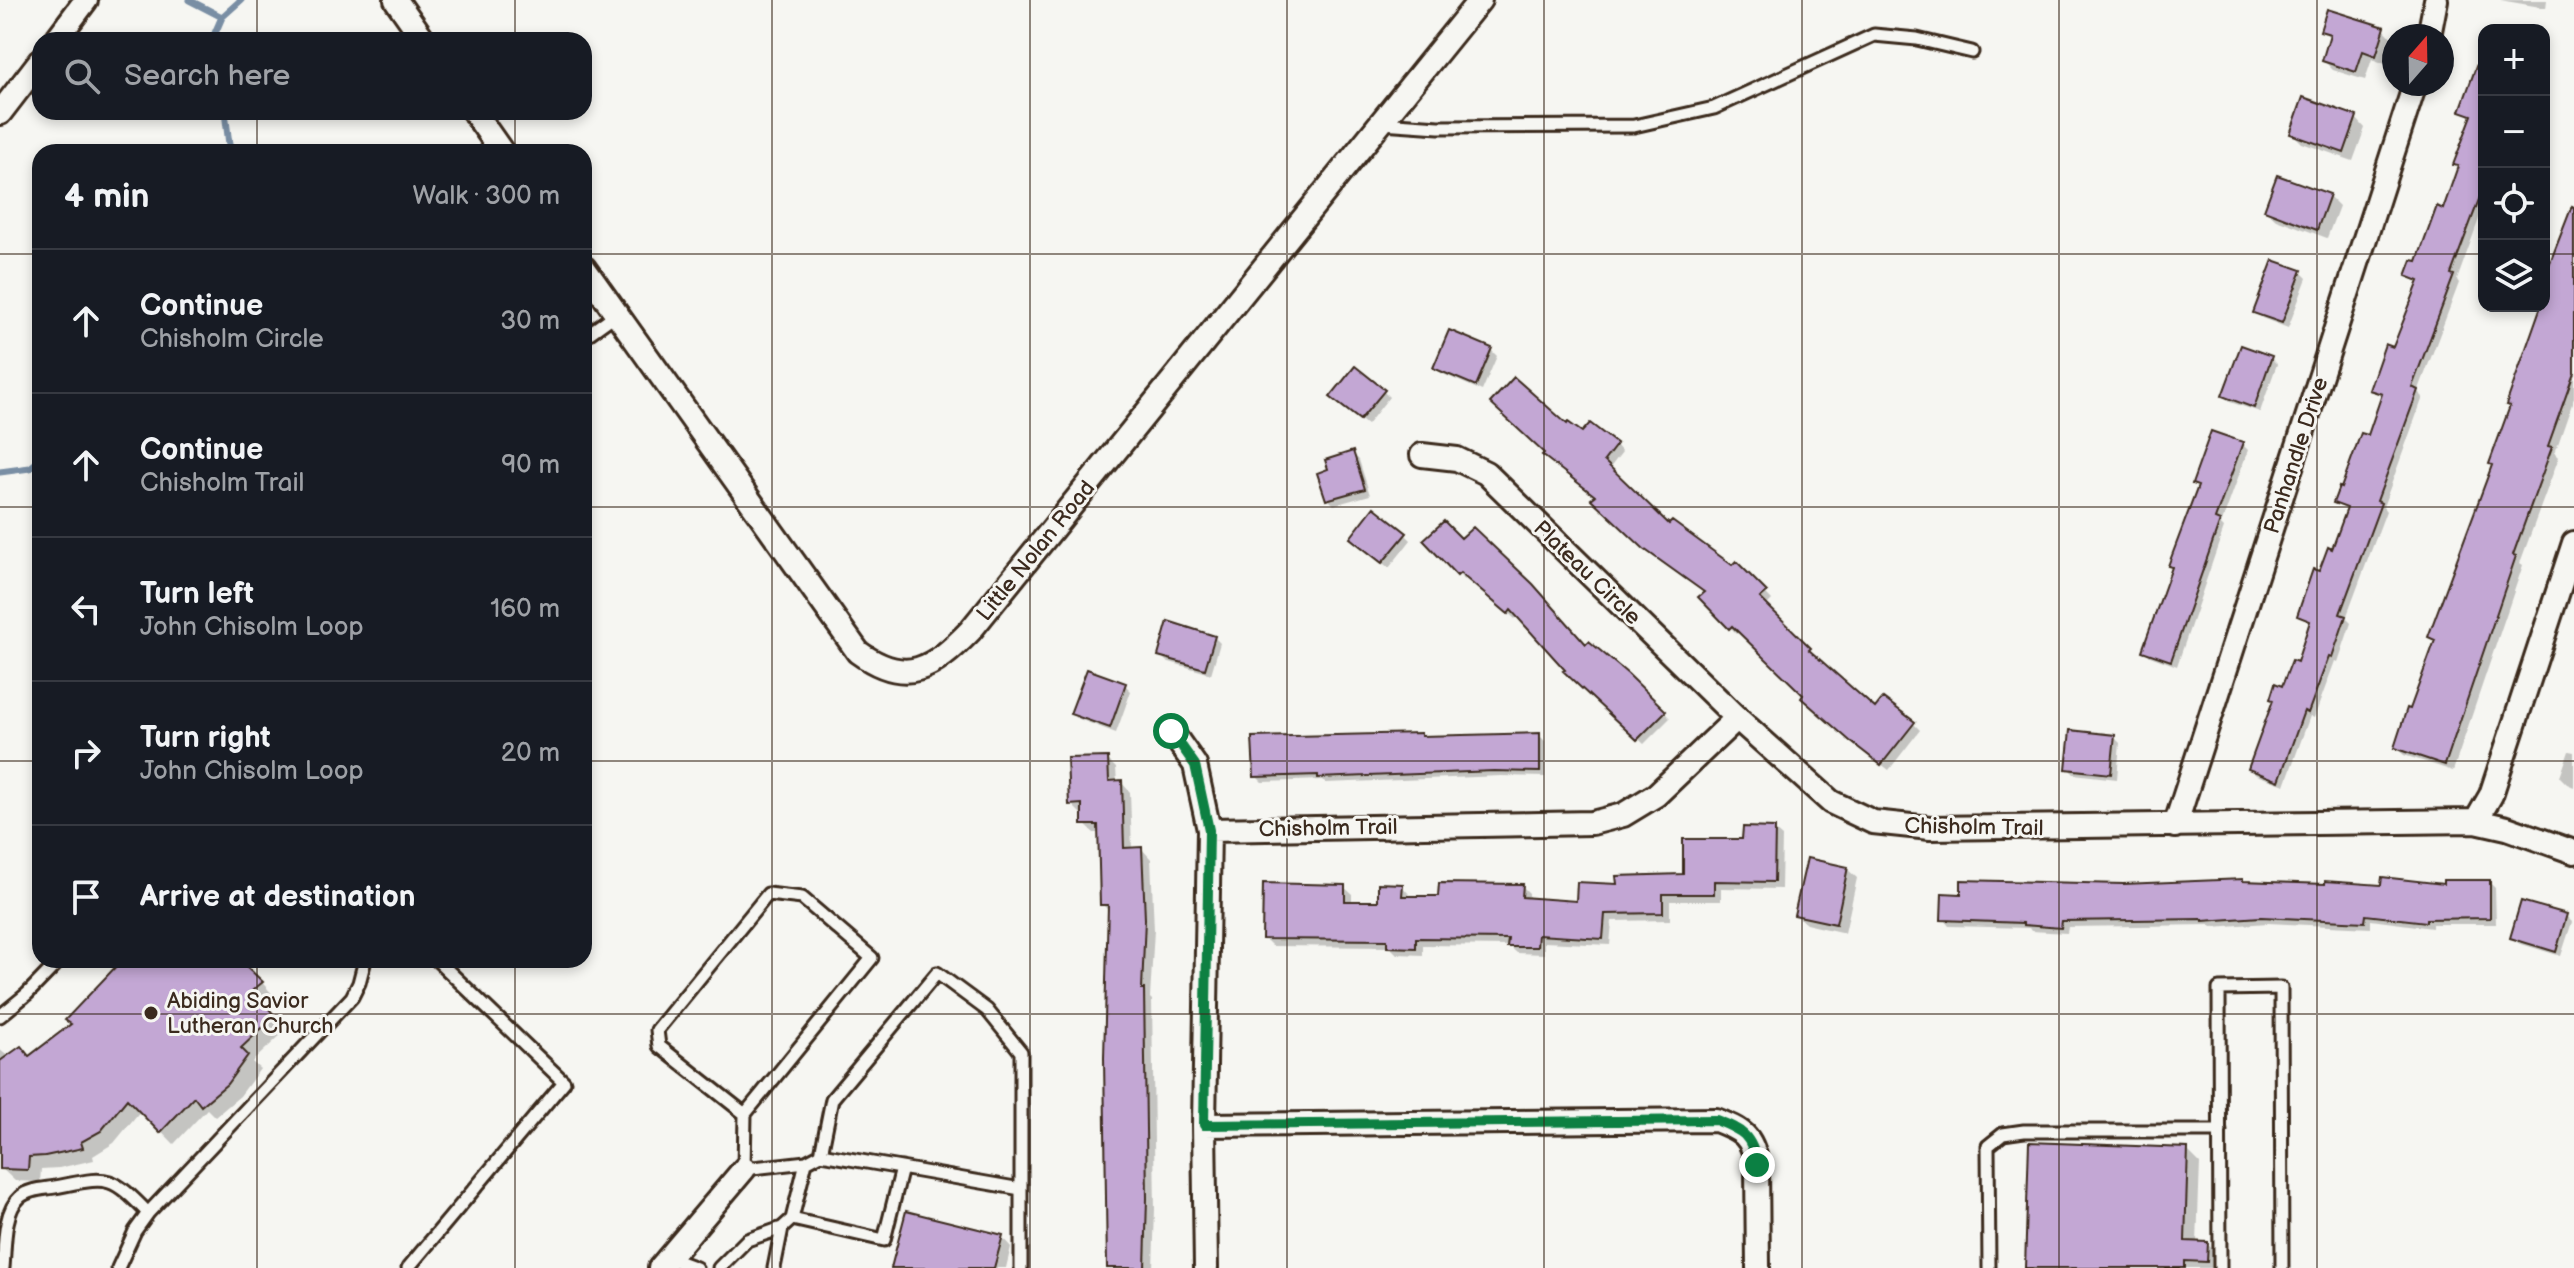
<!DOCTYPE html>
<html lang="en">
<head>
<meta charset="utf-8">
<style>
	:root { --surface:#171b24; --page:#20242c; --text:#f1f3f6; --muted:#9ea1a6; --line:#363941 }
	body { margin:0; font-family:"Balsamiq Sans",sans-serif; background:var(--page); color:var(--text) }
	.controls { position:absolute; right:24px; top:24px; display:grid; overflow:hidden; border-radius:16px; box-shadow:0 4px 12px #0003 }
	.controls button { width:72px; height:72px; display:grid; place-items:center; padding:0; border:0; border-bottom:2px solid var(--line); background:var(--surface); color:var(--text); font:40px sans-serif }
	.compass { position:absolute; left:2382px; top:24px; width:72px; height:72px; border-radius:50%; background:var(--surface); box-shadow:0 4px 12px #0003; rotate:20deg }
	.stop { position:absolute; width:24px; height:24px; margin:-18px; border:6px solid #0b8043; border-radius:50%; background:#fff }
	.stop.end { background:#0b8043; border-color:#fff; box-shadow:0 2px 8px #0008 }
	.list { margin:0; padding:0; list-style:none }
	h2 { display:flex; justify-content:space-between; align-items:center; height:104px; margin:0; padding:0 32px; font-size:34px }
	h2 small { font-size:26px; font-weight:400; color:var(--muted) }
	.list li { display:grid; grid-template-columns:52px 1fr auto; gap:24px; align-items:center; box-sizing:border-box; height:144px; padding:0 32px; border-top:2px solid var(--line) }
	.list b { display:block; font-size:30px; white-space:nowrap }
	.list p { margin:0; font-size:26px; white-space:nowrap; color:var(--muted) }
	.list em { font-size:26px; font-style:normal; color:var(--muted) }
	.icon { flex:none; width:44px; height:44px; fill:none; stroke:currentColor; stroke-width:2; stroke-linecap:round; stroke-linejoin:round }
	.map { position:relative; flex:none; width:2574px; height:1268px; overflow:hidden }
	.search { position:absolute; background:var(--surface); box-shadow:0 4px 12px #0003; left:32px; top:32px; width:560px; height:88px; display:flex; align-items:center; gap:20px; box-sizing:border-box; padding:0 28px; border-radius:24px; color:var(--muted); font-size:30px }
	.panel { position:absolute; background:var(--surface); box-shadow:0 4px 12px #0003; left:32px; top:144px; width:560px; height:824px; border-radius:24px }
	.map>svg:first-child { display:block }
</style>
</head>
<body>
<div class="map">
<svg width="2574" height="1268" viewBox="0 0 2574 1268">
	<rect width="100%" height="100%" fill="#f6f6f2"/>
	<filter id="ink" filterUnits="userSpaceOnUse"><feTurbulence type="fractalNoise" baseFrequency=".0125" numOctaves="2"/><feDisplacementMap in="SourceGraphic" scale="16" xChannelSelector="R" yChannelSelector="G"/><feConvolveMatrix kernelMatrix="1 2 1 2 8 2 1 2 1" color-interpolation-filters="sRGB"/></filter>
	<g filter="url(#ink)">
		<!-- shadow -->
		<path fill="#0003" d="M2500 0H2547L2546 8Z
			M2384 29 2393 39 2385 64 2372 59 2365 80 2333 70 2324 61 2331 39 2323 30Z
			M2484 50V205L2457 280 2459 283 2418 392 2423 397 2383 507 2386 511 2346 618 2351 623 2338 662 2335 661 2314 718 2310 716 2285 785 2256 775 2250 769 2284 688 2298 665 2312 624 2299 615 2334 551 2348 511 2335 503 2369 438 2383 398 2371 389 2394 350 2420 284 2408 275 2418 264 2444 211 2460 168 2456 164 2473 118 2462 110Z
			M2356 118 2365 128 2353 161 2302 143 2292 133Z
			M2329 196 2339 206 2327 238 2276 219 2266 210Z
			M2574 205V398L2555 453 2559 457 2520 563 2523 565 2453 771 2404 755 2396 748 2436 643 2430 637 2494 466 2544 306V285Z
			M2301 272 2307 278 2288 328 2262 318 2256 312Z
			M1450 333 1491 350 1497 356 1482 391 1441 373 1435 367Z
			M2271 358 2277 364 2260 412 2230 402 2224 396Z
			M1383 391 1389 397 1367 425 1339 403Z
			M1567 427 1583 435 1616 445 1622 452 1609 469 1669 527 1732 567 1736 563 1772 600 1766 606 1816 656 1815 658 1876 711 1913 723 1920 730 1889 770 1860 748 1740 631 1737 634 1701 597 1705 593 1653 556 1594 499 1597 496Z
			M2242 444 2248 450 2221 525 2224 528 2177 666 2150 656 2144 650 2199 488 2195 484Z
			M1353 454 1359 460 1370 495 1334 505 1328 499 1331 471Z
			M1405 534 1411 540 1389 568 1358 544Z
			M1426 540 1627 676 1670 718 1644 744 1566 671 1567 670 1518 615 1515 619 1468 577 1464 580Z
			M1214 637 1220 643 1211 674 1166 661 1160 655Z
			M1125 685 1131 691 1116 733 1079 719 1073 713Z
			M1420 735 1423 738 1539 735 1545 741V777L1501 776 1326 783 1323 780 1262 782 1256 776Z
			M2114 737 2120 743 2117 779 2074 774 2068 768Z
			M2569 751 2574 752V787L2567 784 2560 777Z
			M1107 759 1116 768 1117 783 1121 782 1130 792 1132 850 1142 849 1151 859 1154 930 1150 998 1152 1000 1155 1209 1153 1268H1109V911L1102 904 1100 833H1094L1084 824V813H1080L1071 804Z
			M1774 830 1782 837 1781 889 1721 888V901H1670V920L1612 921 1610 945 1544 942V954L1517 953 1509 946 1423 945V955L1397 954 1390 947 1272 946 1264 938 1344 887 1352 894V903H1380L1402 886 1409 894V898H1440L1522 886 1529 893V900L1578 903 1619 886 1685 876 1744 841Z
			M1847 869 1857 878 1845 933 1806 924 1796 915Z
			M2489 882 2495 888 2496 924H2432V928L2371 920V928L2268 923 2212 927 2210 925 2068 927 2067 933 2031 931 2029 928 1949 926 1943 919 2123 886 2445 887Z
			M2566 916 2572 922 2561 956 2518 943 2512 937Z
			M124 960H236L259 979 274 996 265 1004 286 1030 252 1062 260 1069 240 1096 215 1117 207 1109 174 1144 141 1110 114 1143 93 1156 94 1160 59 1168 41 1169 40 1182 15 1181 0 1167V1050L9 1057 30 1058 73 1025Z
			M2187 1150 2200 1163 2197 1243 2207 1244 2220 1256 2219 1268H2027Z
			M1002 1237 1011 1247 1006 1268H893Z"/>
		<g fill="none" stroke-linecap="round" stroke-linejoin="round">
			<!-- stream -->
			<path stroke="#798ea4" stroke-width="7" d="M189 0 222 17
				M212 40 222 17 241 0
				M225 112 230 152
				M0 472 30 468 40 460"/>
		</g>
		<!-- building -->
		<path fill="#c3a7d4" stroke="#3b2a1e" stroke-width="2" d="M2327 9 2385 27 2376 56 2363 51 2356 72 2322 61 2330 34 2320 31Z
			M2482 50H2484V186L2451 274 2454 275 2412 387 2418 390 2377 501 2381 503 2340 614 2346 616 2332 657 2329 656 2308 713 2304 711 2279 781 2248 769 2273 700 2270 699 2275 683 2282 686 2292 660 2297 662 2310 621 2297 616 2313 569 2319 571 2328 547 2332 549 2347 508 2333 503 2339 487 2341 488 2361 433 2368 435 2382 394 2369 390 2385 344 2393 347 2419 281 2406 276 2412 260 2417 261 2437 206 2443 209 2458 166 2453 165 2472 115 2460 111Z
			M2303 97 2357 116 2344 153 2290 134Z
			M2277 175 2330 194 2317 230 2264 210Z
			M2572 206 2574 207V373L2548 446 2552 447 2513 555 2516 556 2445 765 2394 748 2407 708 2410 709 2435 640 2428 637 2492 465 2489 464 2510 406 2506 405 2541 306H2544V278Z
			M2273 260 2302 270 2282 323 2253 313Z
			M1449 330 1492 348 1476 386 1433 368Z
			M2241 345 2272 356 2254 408 2222 396Z
			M1355 366 1385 390 1360 420 1330 397Z
			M1514 377 1567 424 1568 422 1582 432 1590 423 1617 444 1604 461 1669 524 1672 521 1732 565 1736 561 1767 592 1760 598 1811 648 1809 650 1875 708 1883 698 1915 722 1881 765 1850 741 1801 698 1803 695 1732 626 1729 629 1698 597 1704 592 1644 549 1591 499 1595 496 1542 455 1544 453 1490 403Z
			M2211 431 2243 442 2215 519 2220 521 2171 661 2142 651 2172 567 2168 566 2198 486 2192 484Z
			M1353 451 1365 489 1326 500 1317 473 1328 469 1325 460Z
			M1374 507 1407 533 1382 563 1350 538Z
			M1444 521 1461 538 1473 527 1533 584 1586 644 1589 641 1628 674 1666 711 1637 740 1563 671 1565 670 1511 610 1508 614 1460 573 1457 576 1423 540Z
			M1168 621 1215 636 1205 669 1158 656Z
			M1087 669 1126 683 1110 728 1070 714Z
			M2070 730 2115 735 2111 774 2066 769Z
			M1421 733V736L1540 733V772L1494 771 1318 778V775L1254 777 1252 737Z
			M1108 757 1109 781 1122 780 1124 848 1142 847 1145 919 1142 989H1144L1147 1198 1145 1268H1107L1104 1058 1108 905H1100L1098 825H1082V804L1069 805 1067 758Z
			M1743 827 1775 828 1774 882 1714 881V894H1663V913L1605 914 1603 939 1538 935 1537 947H1507L1508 939 1416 938V948L1387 947V940L1262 939 1263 883 1345 885V901H1378V883L1403 884 1402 896H1438L1439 883 1523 884 1522 897 1576 901 1577 882 1617 884 1616 876 1683 874V839H1742Z
			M1807 858 1848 867 1836 924 1794 915Z
			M2382 877 2443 884V880H2490V918L2426 919V922L2366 915 2365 922 2261 917 2203 921V919L2062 921 2061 928 2023 925V923L1941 920 1942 893 1961 894V880L2123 884 2243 879V881L2325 884V881L2381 885Z
			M2521 901 2567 914 2556 952 2510 938Z
			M122 960H240L263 982 253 990 275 1016 241 1048 248 1055 227 1084 201 1106 194 1097 160 1133 127 1099 101 1131 81 1142 83 1148 45 1156 29 1157 28 1170 0 1169V1061L21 1046 29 1056 71 1024 65 1020Z
			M2029 1142 2188 1148 2185 1241 2208 1242 2207 1262 2185 1261V1268H2025Z
			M906 1211 1003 1235 994 1268H891Z"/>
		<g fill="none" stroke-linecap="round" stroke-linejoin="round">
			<defs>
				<path id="lane" d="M1382 123 1439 127 1634 126 1714 108 1874 35 1917 39 1972 52
					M584 337 616 314
					M0 1016 27 994 60 960
					M745 1114 872 958 802 898 768 894 657 1030 659 1046 745 1114 744 1169 806 1162 821 1154 832 1099 937 973 987 1010 1021 1052V1268
					M821 1154 1021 1189
					M792 1219 884 1240 902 1168
					M669 1258 696 1268
					M3 1268C5 1247 3 1212 20 1197 29 1189 44 1189 55 1187 108 1177 109 1173 148 1213
					M118 1268 135 1231 148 1213 352 997 359 983 365 960
					M408 1268 564 1082 437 960
					M719 1268 747 1240 782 1228 792 1219 806 1162
					M774 1268 782 1228
					M1989 1268 1988 1146 2003 1134 2024 1131H2220
					M2220 1268 2219 989 2281 988 2282 1268"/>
				<path id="street" d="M396 0 424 40
					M2429 36 2436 0
					M56 40 86 0
					M474 112 502 152
					M0 113 40 61
					M584 268 858 652C906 687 933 669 970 631L1480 0
					M1422 455 1457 459 1486 473 1737 718 1831 802 1873 822 1930 828 2476 821 2491 795 2574 543
					M1171 731 1195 765 1209 830 1204 1125 1206 1268
					M2476 821 2507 828 2574 852
					M2175 826 2415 84
					M1209 830 1592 823 1623 815 1656 795 1737 718
					M1204 1125 1716 1120C1742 1130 1752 1135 1757 1165L1758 1268
					M660 1268 744 1169"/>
			</defs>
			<!-- lane casing -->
			<use href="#lane" stroke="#3b2a1e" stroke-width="17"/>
			<!-- street casing -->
			<use href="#street" stroke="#3b2a1e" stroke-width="28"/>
			<!-- lane -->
			<use href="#lane" stroke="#f6f6f2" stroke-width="11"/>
			<!-- street -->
			<use href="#street" stroke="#f6f6f2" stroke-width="22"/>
		</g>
	</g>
	<g fill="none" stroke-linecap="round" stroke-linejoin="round" filter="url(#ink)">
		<!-- route -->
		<path stroke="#0b8043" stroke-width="10" d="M1171 731 1195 765 1209 830 1204 1125 1716 1120C1742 1130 1752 1135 1757 1165"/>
	</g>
	<!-- grid -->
	<path fill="none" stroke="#3b2a1e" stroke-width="2" stroke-opacity="0.55" d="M257 0V40M515 0V40M772 0V1268M1030 0V1268M1287 0V1268M1544 0V1268M1802 0V1268M2059 0V1268M2317 0V1268M257 112V152M515 112V152M0 254H40M584 254H2484M2544 254H2574M0 507H40M584 507H2574M0 761H40M584 761H2574M257 960V1268M515 960V1268M0 1014H2574"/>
	<!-- markers -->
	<circle fill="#3b2a1e" stroke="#f6f6f2" stroke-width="3" cx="151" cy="1013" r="8"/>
	<g text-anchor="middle" stroke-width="6" stroke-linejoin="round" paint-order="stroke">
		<!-- street labels -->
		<g font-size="22" fill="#3b2a1e" stroke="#f6f6f2">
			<text transform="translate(2295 455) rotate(-72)" y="8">Panhandle Drive</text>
			<text transform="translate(1035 550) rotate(-51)" y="8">Little Nolan Road</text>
			<text transform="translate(1588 572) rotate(44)" y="8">Plateau Circle</text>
			<text transform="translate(1974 826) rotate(1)" y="8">Chisholm Trail</text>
			<text transform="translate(1328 827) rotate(-1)" y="8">Chisholm Trail</text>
		</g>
		<!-- poi labels -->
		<g font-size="22" fill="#3b2a1e" stroke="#f6f6f2" text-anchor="start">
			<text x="167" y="1008">Abiding Savior<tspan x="167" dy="25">Lutheran Church</tspan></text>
		</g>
	</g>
</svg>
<div class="controls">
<button>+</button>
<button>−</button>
<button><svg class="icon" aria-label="locate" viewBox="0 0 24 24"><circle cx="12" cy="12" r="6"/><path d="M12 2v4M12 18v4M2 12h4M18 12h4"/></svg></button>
<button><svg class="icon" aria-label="layers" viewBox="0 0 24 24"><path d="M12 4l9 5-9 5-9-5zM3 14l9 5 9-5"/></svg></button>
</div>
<svg class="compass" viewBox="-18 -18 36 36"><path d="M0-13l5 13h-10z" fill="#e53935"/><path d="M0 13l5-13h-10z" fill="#9ea1a6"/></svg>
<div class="stop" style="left:1171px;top:731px"></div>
<div class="stop end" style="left:1757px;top:1165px"></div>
<div class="search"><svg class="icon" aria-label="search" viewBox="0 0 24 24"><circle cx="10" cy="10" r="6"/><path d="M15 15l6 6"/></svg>Search here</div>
<section class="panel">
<h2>4 min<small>Walk · 300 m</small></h2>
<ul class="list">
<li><svg class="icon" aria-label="ahead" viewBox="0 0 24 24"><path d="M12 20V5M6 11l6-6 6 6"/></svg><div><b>Continue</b><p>Chisholm Circle</p></div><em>30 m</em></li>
<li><svg class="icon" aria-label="ahead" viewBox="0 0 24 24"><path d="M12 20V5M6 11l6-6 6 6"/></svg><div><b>Continue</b><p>Chisholm Trail</p></div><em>90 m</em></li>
<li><svg class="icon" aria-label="left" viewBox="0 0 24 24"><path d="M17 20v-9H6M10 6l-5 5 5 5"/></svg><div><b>Turn left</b><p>John Chisolm Loop</p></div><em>160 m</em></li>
<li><svg class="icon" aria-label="right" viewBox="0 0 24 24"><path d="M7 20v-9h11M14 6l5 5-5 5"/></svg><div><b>Turn right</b><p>John Chisolm Loop</p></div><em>20 m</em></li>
<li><svg class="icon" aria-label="arrive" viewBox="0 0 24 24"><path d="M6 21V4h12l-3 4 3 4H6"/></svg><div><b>Arrive at destination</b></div></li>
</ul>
</section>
</div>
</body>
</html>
